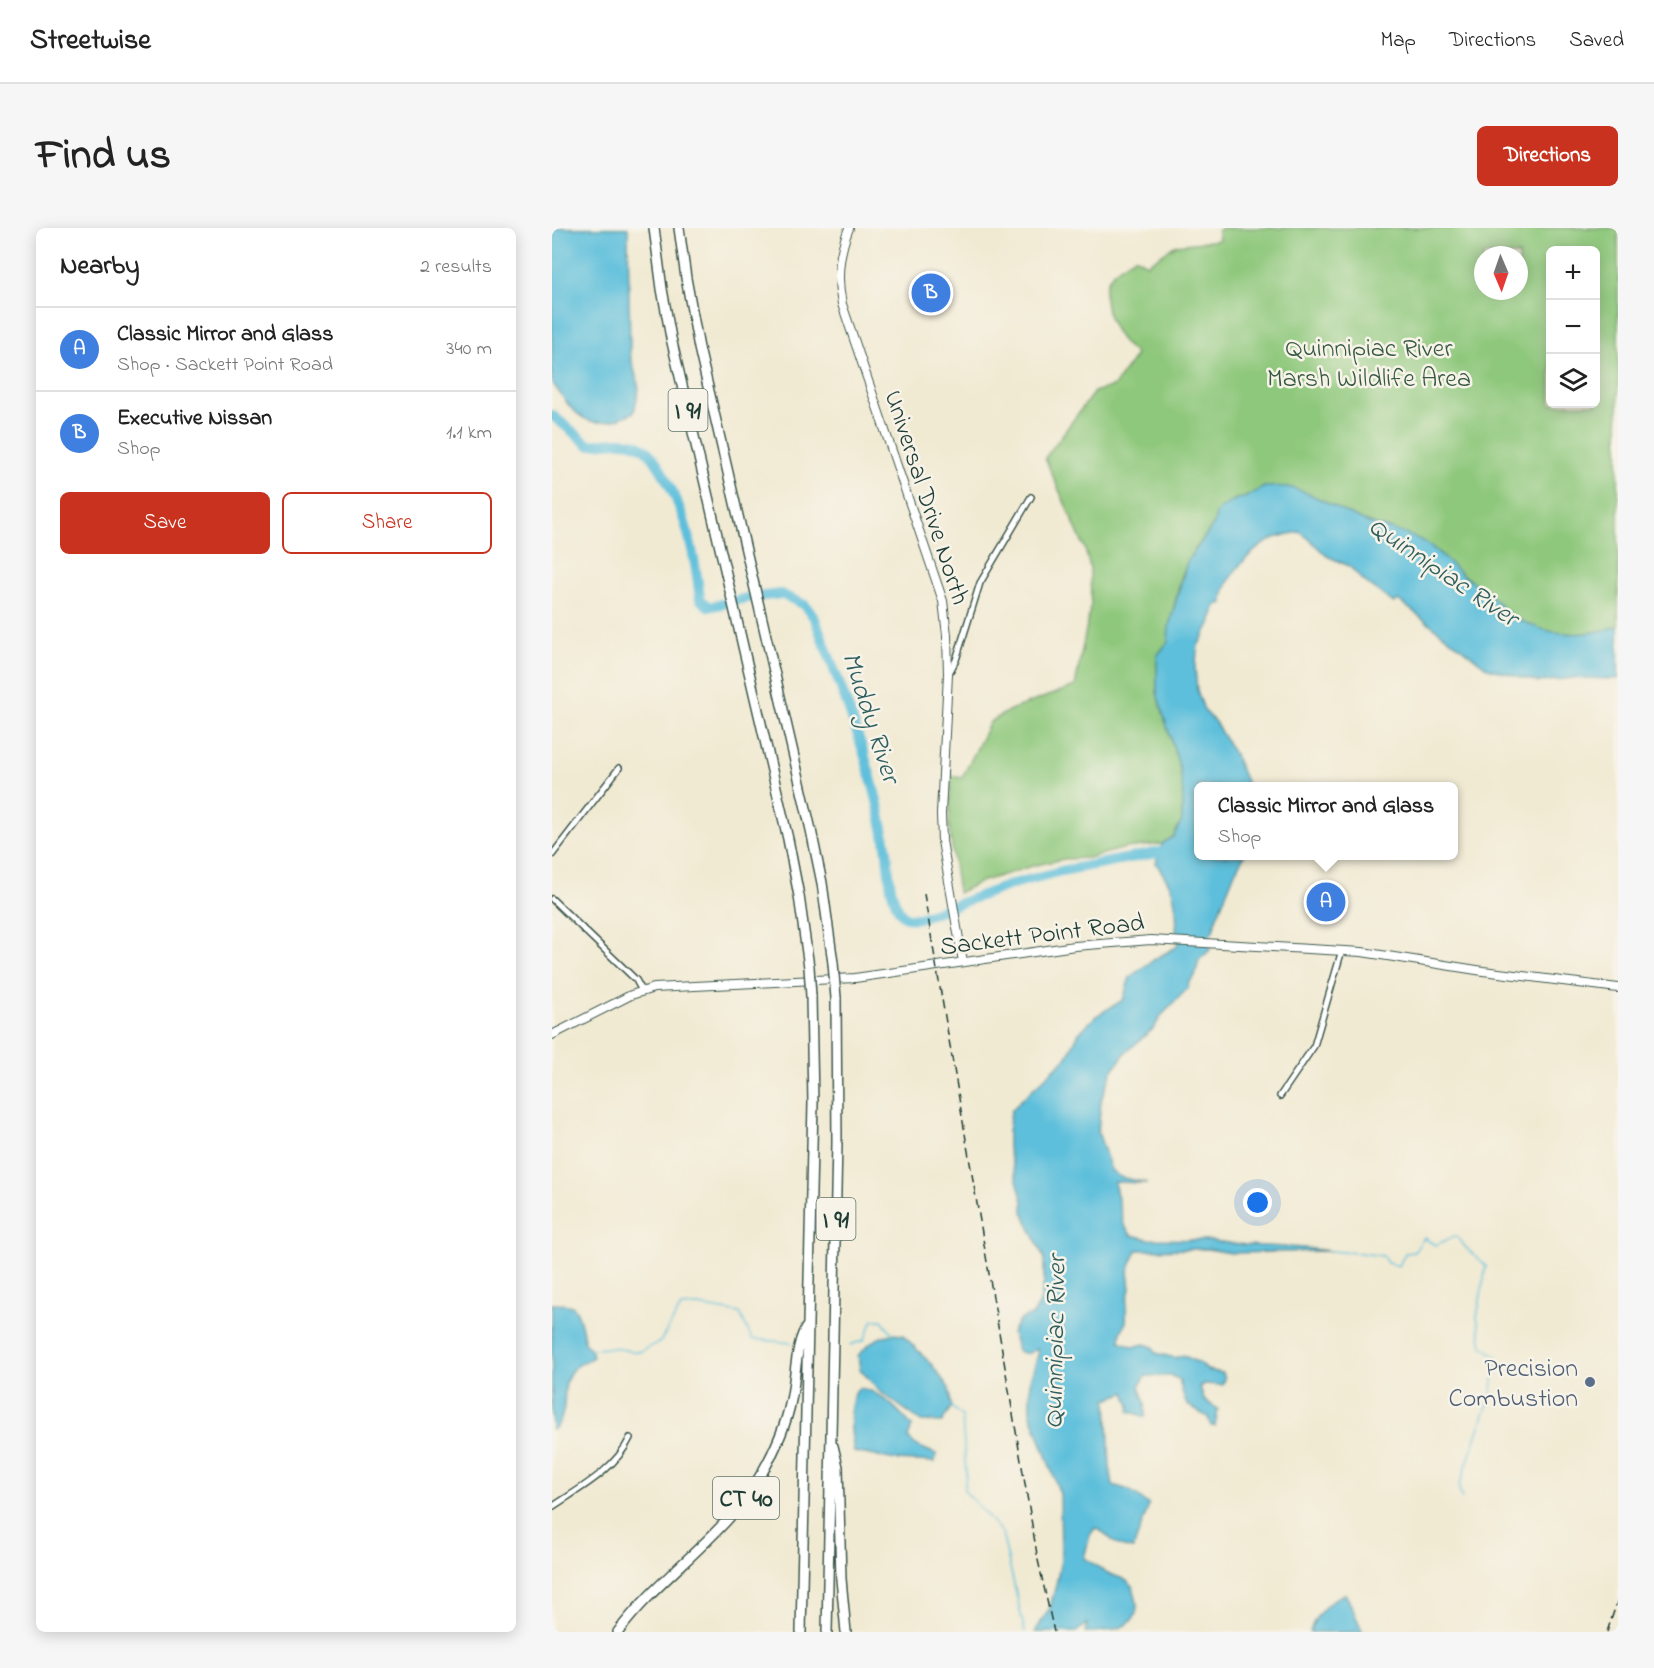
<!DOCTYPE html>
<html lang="en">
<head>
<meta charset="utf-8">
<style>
	:root { --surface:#fff; --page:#f6f6f6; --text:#222; --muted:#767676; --line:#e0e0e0; --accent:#c8321e }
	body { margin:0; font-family:"Indie Flower",sans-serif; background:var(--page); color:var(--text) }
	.controls { position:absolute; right:18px; top:18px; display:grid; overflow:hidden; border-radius:9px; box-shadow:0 3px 15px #0003 }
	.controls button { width:54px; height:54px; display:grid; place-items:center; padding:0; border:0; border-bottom:2px solid var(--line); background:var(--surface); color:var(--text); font:30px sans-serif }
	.compass { position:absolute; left:922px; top:18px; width:54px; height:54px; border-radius:50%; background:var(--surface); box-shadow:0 3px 15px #0003; rotate:178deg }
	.you { position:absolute; left:706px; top:975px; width:21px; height:21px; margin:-15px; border:4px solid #fff; border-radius:50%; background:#1a73e8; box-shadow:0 0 0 9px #1a73e833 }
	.badge { display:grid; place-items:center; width:39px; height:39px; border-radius:50%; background:var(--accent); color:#fff; font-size:20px; font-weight:700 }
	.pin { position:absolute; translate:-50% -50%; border:3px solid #fff; box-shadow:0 2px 6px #0006 }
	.popup { position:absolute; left:642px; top:554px; width:264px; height:78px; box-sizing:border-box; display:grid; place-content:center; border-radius:9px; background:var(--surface); filter:drop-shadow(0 2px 4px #0005); font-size:20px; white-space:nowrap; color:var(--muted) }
	.popup b { font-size:22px; color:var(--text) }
	.popup::after { content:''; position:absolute; left:50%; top:100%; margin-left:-12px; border:12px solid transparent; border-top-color:var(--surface) }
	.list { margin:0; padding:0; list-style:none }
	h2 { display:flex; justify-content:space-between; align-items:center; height:78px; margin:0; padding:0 24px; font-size:26px }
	h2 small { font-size:20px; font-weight:400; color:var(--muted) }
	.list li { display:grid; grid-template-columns:39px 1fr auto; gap:18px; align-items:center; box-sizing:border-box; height:84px; padding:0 24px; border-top:2px solid var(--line) }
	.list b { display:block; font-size:22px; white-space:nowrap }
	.list p { margin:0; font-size:20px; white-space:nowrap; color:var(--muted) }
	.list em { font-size:20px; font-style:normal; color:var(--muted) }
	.actions { display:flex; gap:12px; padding:18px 24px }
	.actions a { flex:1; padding:14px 0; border:2px solid var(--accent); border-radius:9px; text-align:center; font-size:21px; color:var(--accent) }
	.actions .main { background:var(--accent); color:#fff }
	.icon { flex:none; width:33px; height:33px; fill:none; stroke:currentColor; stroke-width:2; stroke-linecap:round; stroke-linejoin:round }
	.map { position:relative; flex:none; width:1066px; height:1404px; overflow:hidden; border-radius:9px }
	header { display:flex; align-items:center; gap:36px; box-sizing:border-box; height:84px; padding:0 30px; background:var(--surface); border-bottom:2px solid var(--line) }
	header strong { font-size:28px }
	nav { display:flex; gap:33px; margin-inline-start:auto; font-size:21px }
	.intro { display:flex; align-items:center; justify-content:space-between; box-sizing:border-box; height:144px; padding:0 36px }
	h1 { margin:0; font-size:42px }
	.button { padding:15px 27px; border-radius:9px; background:var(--accent); color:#fff; font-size:21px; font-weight:700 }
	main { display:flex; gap:36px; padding:0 36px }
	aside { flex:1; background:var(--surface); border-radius:9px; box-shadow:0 3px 15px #0003 }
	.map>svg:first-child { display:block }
</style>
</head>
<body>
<header>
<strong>Streetwise</strong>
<nav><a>Map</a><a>Directions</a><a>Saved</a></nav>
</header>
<div class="intro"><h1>Find us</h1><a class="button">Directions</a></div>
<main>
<aside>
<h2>Nearby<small>2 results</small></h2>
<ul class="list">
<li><span class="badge" style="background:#3f7fe0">A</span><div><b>Classic Mirror and Glass</b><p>Shop · Sackett Point Road</p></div><em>340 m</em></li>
<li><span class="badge" style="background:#3f7fe0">B</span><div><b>Executive Nissan</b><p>Shop</p></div><em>1.1 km</em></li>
</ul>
<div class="actions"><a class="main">Save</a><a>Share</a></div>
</aside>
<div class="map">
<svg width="1066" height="1404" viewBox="0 0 1066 1404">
	<rect width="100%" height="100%" fill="#f7f3e8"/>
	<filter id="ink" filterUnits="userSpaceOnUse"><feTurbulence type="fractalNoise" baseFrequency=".0167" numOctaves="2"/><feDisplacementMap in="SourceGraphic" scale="12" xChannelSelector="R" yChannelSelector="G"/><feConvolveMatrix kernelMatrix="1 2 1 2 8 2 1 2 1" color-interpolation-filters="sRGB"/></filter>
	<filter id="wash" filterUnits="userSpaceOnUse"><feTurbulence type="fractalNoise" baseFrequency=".008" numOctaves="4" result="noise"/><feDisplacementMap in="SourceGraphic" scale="24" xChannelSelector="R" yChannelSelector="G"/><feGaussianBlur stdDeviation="1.35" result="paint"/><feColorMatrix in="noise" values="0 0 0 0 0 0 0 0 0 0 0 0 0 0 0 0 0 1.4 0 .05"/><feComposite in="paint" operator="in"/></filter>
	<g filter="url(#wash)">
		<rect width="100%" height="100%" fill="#f1ead3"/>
		<!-- green -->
		<path fill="#8ec87c" stroke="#568258" stroke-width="1.5" fill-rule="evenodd" d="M669 0H1066V398C1030 411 989 408 957 385 948 379 942 370 934 363 926 357 916 352 908 345 899 336 884 321 874 315 856 304 833 301 814 294 790 284 767 271 743 261L735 259H712L692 270 684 271 671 279 664 288 662 296 639 327 630 347 617 398 616 414 605 428V465L628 541 631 561 630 593 621 609 610 616 573 620 536 630 512 631 484 637 428 654 406 665 397 598 399 548 410 550 438 494 458 482 523 458 539 376 538 340 533 321 493 230 542 164 562 158 584 127C580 121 575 119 571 114 558 97 543 64 561 45 567 38 576 34 583 29L595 36 624 17 667 12 666 4ZM999 22H1044V176H999ZM931 27H967V63H931Z"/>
		<!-- water -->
		<path fill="#5dbfdb" stroke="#3e7e88" stroke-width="1.5" d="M0 0H76L78 126 87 160 82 184C38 206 25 191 0 154Z
			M712 259C720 259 728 258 735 259 760 263 790 285 814 294 834 301 856 304 874 315 884 322 899 336 908 345 916 352 926 357 934 363 942 370 948 379 957 385 989 408 1030 411 1066 398V451L1021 450 986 454 936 440 846 372 842 375 813 354 797 338 775 328 756 310 747 304C739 306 731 307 723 310 701 320 670 349 671 375L664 377 658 396 646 418 643 440 645 462 652 482 663 494 682 526 696 558H646V628H692L683 644 664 691 661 703 656 709 658 722 647 732 643 748 637 754 636 760 610 787 601 801 574 824 560 843 549 872 546 904 559 942 568 949 595 955 562 954 572 997 579 1007 597 1011 653 1012 694 1017 753 1020 778 1023 679 1025 655 1021 585 1022 576 1043 578 1061 575 1072 574 1094 569 1104 568 1113 582 1119 592 1116 601 1119 604 1125 623 1130 631 1127 649 1136 655 1142 671 1145 673 1151 670 1157 651 1156 648 1159 652 1172 666 1181 663 1198H659L656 1189C631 1176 634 1178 627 1151L618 1148H594L587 1158 593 1175V1189L577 1183 578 1178 573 1164 555 1171 558 1240 561 1257 577 1262 597 1277 581 1321C557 1318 561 1307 543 1300L538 1307 532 1330C540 1335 548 1341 556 1345 563 1349 572 1349 577 1355 583 1361 584 1369 585 1377 586 1403 551 1404 533 1404L535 1396 524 1404H483L498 1380 504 1357 509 1332 508 1266 478 1184V1152L486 1127 485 1120C478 1126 475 1127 466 1123L460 1105C465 1094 469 1089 481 1087L488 1075 492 1054V1030L471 984V973L456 921V904L459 883 468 873 515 829 527 805 544 788 571 772 578 749 603 731 626 718V708L624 703C626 689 623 664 615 652 611 646 608 641 604 635L610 616 621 609 630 593 631 566 628 541 605 465V428L616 414 617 398 635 334 662 296 664 286 668 281 684 271 692 270Z
			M0 1076C6 1076 15 1076 20 1078 27 1081 32 1108 32 1115L39 1121 41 1129C35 1133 26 1136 21 1141 5 1158 21 1187 0 1202Z
			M341 1106 351 1107 379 1136 397 1160 399 1179 390 1194 369 1193 327 1163 308 1141 306 1128C316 1116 326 1108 341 1106Z
			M307 1160C328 1162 347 1183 360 1198L356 1210 365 1218 384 1226 383 1234 344 1232 302 1224C299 1206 294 1174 307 1160Z
			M793 1366C797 1370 806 1395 811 1404H758C761 1390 778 1370 793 1366Z"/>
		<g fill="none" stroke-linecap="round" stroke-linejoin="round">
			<!-- stream -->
			<path stroke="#5dbfdb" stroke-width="1.5" d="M777 1023 808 1025 831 1028 835 1035 847 1038 853 1025 862 1024 872 1010 883 1017 904 1008 915 1021 934 1038 925 1089 930 1118 944 1128 945 1144 941 1151 940 1164 910 1250 907 1260 910 1270
				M298 1117 312 1112 321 1092H330L341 1106
				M39 1121 61 1120 87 1124 108 1114 129 1079 146 1078 188 1085 200 1111 240 1115
				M398 1178 410 1188 414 1246 412 1262 450 1305 473 1404"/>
			<!-- river -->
			<path stroke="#5dbfdb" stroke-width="10" d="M0 187 37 217C52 215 74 211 88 218 99 224 106 237 112 247 134 286 143 326 148 371L157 379 194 370 229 366 253 377 263 391C292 469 323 541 335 624 337 642 337 671 350 686 354 691 360 691 367 690L461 656 509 643 646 617"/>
		</g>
	</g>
	<g filter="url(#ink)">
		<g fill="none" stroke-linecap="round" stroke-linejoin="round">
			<defs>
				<path id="street" d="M397 445 404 432 428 355 479 269
					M0 627 67 540
					M0 671 84 752 90 763
					M728 868 762 818 790 722
					M0 1279C28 1260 63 1242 78 1210"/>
				<path id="secondary" d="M297 0C287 25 284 50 290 76L391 373 395 407 396 446 389 586 390 613 411 734
					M0 807 79 767 102 760 303 750 523 718 599 712 810 724 931 743 1066 760"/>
				<path id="highway" d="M102 0 110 61 119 110 236 611 247 668 257 739
					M127 0 134 50 147 120 259 602 270 655 281 735
					M281 1218 286 1239 289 1351 294 1404
					M66 1404C109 1346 174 1308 210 1245 223 1222 234 1198 239 1172 244 1151 243 1113 256 1097
					M249 1404 261 875 259 768
					M275 1404 285 914 284 770"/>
			</defs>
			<!-- street casing -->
			<use href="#street" stroke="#3e574c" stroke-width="8"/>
			<!-- secondary casing -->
			<use href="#secondary" stroke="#3e574c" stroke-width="10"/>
			<!-- highway casing -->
			<use href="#highway" stroke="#3e574c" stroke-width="12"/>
			<!-- street -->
			<use href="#street" stroke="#fff" stroke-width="5"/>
			<!-- secondary -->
			<use href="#secondary" stroke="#fff" stroke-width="8"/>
			<!-- highway -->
			<use href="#highway" stroke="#fff" stroke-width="9"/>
			<!-- rail -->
			<path stroke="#1f3d34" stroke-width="1.5" stroke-dasharray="9 4.5" stroke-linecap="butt" d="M372 666 486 1332 502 1404
				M1055 1404 1066 1371"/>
			<defs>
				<path id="highway-bridge" d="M281 735 284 770
					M257 739 259 768"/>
			</defs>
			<!-- highway-bridge casing -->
			<use href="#highway-bridge" stroke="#3e574c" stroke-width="12" stroke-linecap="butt"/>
			<!-- highway-bridge -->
			<use href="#highway-bridge" stroke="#fff" stroke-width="9"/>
		</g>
	</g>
	<!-- markers -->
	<circle fill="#5c6f8a" stroke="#f7f3e8" stroke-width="2" cx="1038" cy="1154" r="6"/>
	<g text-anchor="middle" stroke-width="5" stroke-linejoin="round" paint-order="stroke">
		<!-- shield labels -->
		<g fill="#f7f3e8" stroke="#60746a" stroke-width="1.5">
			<rect x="116.5" y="161" width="39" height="42" rx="4.5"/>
			<rect x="264.5" y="970" width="39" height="42" rx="4.5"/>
			<rect x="161" y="1249" width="66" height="42" rx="4.5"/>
		</g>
		<g font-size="24" font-weight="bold" fill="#1f3d34">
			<text x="136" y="190">I 91</text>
			<text x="284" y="999">I 91</text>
			<text x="194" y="1278">CT 40</text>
		</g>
		<!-- park labels -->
		<g font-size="26" fill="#355942" stroke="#f7f3e8">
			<text x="817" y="128">Quinnipiac River<tspan x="817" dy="30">Marsh Wildlife Area</tspan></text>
		</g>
		<!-- street labels -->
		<g font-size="26" fill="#1f3d34" stroke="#f7f3e8">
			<text transform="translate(376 269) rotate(72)" y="9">Universal Drive North</text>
			<text transform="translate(490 705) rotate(-7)" y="9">Sackett Point Road</text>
		</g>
		<!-- service labels -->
		<g font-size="26" fill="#4e5e75" stroke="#f7f3e8" text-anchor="end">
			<text x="1026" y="1148">Precision<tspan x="1026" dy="30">Combustion</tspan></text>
		</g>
		<!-- water labels -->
		<g font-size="27" font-style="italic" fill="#2e5e5e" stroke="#f7f3e8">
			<text transform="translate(892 343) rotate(34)" y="9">Quinnipiac River</text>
			<text transform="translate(320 489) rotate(72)" y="9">Muddy River</text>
			<text transform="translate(502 1114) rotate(-89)" y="9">Quinnipiac River</text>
		</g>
	</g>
</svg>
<div class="controls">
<button>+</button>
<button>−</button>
<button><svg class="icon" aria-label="layers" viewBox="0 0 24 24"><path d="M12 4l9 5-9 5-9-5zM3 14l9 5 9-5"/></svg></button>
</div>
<svg class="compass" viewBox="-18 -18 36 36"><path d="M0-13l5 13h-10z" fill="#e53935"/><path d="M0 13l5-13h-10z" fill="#767676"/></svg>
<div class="you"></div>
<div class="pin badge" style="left:774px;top:674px;background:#3f7fe0">A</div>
<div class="popup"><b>Classic Mirror and Glass</b>Shop</div>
<div class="pin badge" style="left:379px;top:65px;background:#3f7fe0">B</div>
</div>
</main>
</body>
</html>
